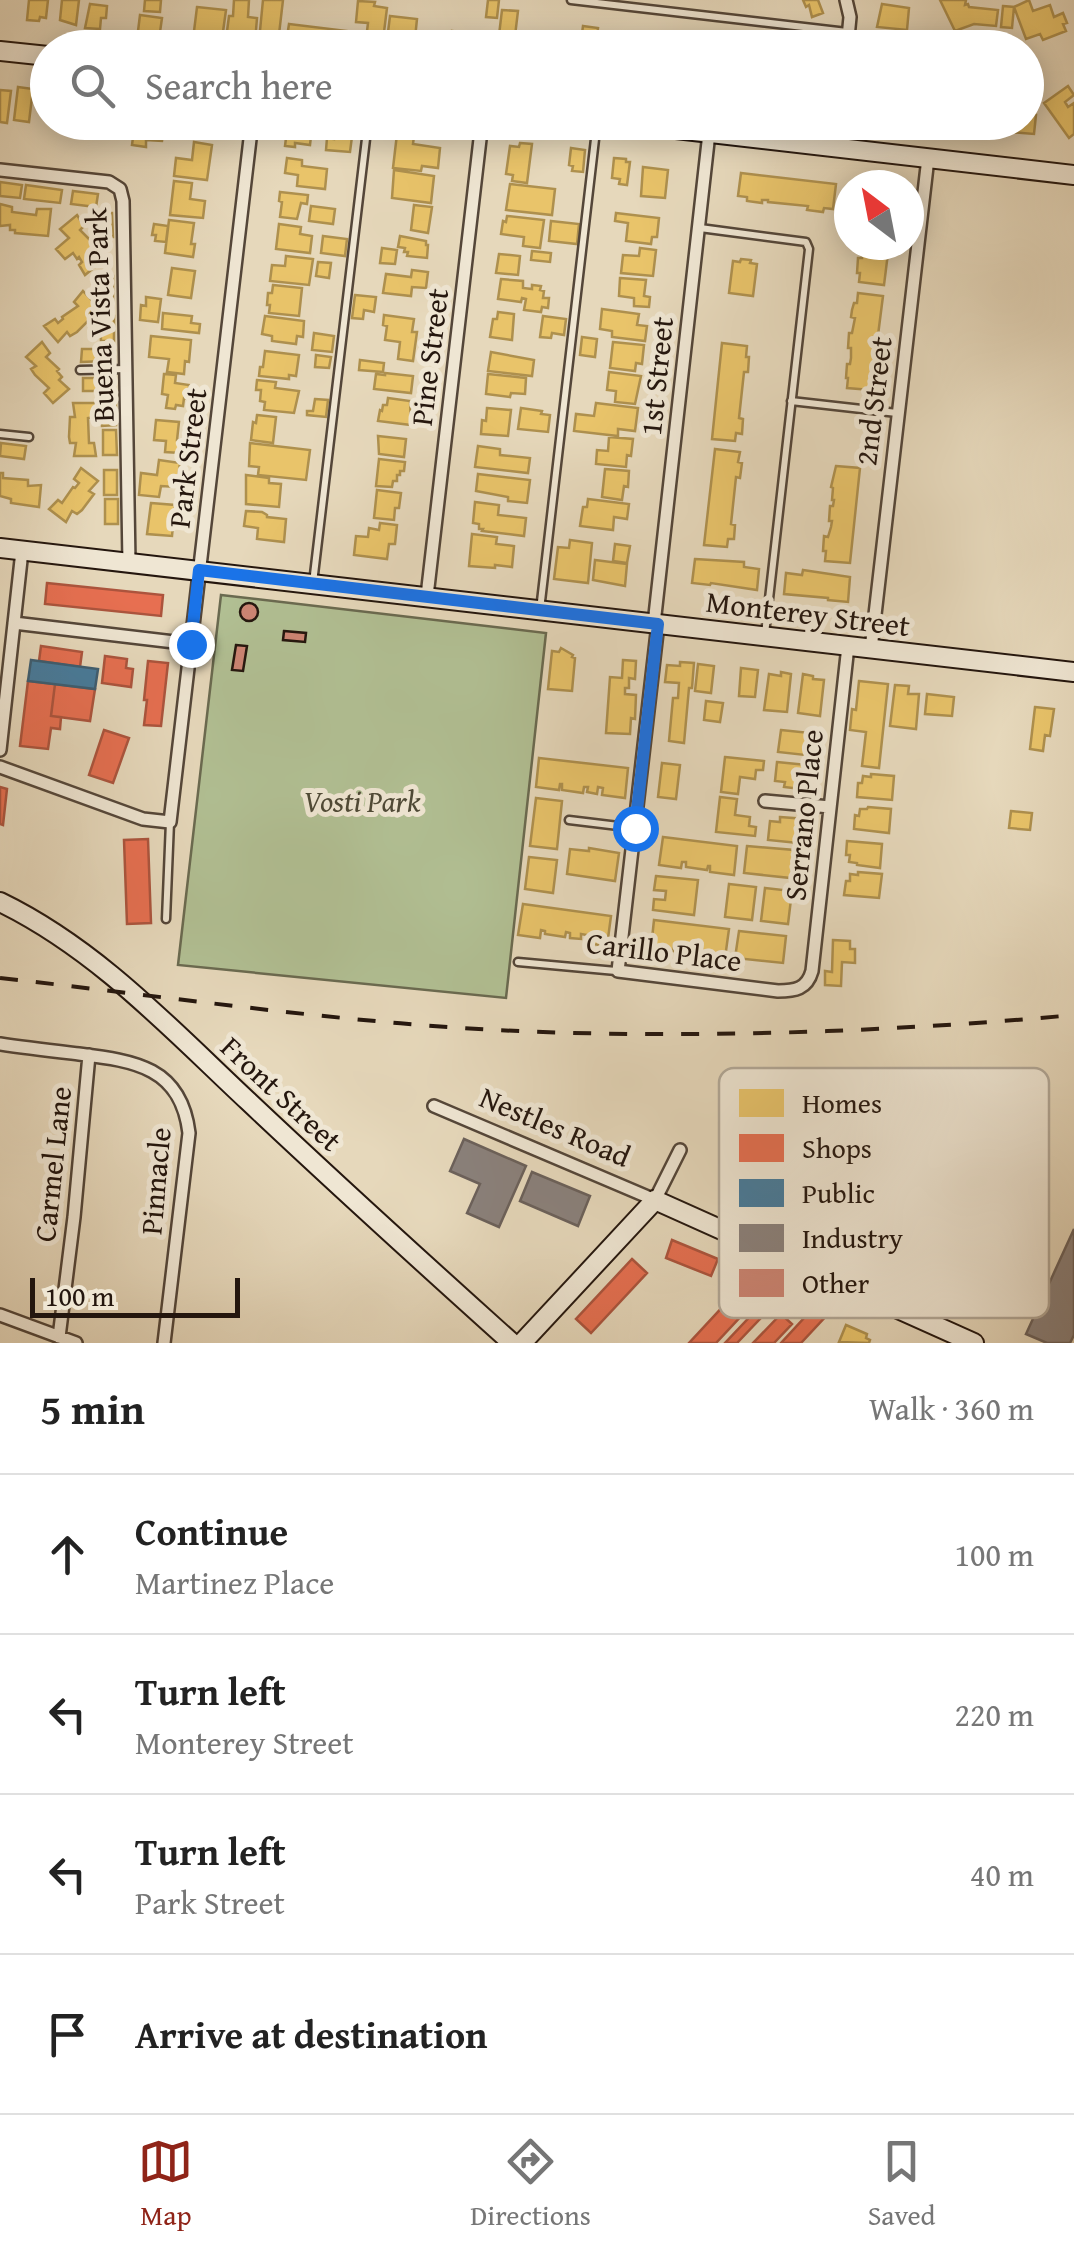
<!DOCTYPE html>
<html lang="en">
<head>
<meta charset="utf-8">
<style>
	:root { --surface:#fff; --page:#f6f6f6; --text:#222; --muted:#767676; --line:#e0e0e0; --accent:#8f2418 }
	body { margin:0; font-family:"Gentium Book Plus",serif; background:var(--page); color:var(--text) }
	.compass { position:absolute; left:834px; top:170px; width:90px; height:90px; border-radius:50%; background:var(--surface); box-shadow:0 5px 25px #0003; rotate:328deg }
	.scale { position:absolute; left:30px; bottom:25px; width:210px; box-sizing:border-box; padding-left:10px; border:5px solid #24160e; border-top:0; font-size:28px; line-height:35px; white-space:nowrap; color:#24160e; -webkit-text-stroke:8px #efe6d3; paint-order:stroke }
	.stop { position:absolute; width:30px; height:30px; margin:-22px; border:8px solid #1a73e8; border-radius:50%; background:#fff }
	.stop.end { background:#1a73e8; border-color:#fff; box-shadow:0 2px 10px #0008 }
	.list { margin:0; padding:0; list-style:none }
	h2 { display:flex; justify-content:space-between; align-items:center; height:130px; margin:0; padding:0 40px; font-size:42px }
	h2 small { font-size:32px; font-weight:400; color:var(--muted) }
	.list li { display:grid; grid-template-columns:65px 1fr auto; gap:30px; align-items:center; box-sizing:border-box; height:160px; padding:0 40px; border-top:2px solid var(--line) }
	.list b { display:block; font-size:38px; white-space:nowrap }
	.list p { margin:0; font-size:32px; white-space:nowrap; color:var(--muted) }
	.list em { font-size:32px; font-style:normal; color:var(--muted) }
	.icon { flex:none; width:55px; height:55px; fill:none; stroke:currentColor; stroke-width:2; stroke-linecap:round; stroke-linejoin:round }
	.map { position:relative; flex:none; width:1074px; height:1343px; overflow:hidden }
	.search { position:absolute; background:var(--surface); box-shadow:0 5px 25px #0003; left:30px; right:30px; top:30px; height:110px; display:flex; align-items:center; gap:25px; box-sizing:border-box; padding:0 35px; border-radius:55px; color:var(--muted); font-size:38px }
	.sheet { height:770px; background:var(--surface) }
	nav { display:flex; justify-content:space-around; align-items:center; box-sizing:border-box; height:140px; border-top:2px solid var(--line); background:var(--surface); font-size:28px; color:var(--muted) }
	nav a { display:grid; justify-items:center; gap:5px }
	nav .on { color:var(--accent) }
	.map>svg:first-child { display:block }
</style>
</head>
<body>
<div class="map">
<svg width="1074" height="1343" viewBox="0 0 1074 1343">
	<rect width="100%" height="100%" fill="#e6d8bb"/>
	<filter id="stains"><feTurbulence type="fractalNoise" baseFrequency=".002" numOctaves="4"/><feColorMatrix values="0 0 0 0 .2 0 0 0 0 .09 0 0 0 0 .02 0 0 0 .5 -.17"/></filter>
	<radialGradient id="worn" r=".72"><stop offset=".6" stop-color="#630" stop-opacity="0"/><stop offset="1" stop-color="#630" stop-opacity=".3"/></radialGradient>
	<!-- green -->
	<path fill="#b1bf93" stroke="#6a6a50" stroke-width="2.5" d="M221 595 546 633 506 998 178 965Z"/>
	<!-- homes -->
	<path fill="#e9c46a" stroke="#ae904e" stroke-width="2.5" d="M29 0H48L46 18 40 17 39 21 27 20Z
		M62 0H79L76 25 60 20Z
		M145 0H161L160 12 144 11Z
		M234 0H249L248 17 257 18 255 42 226 39 229 16H233Z
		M263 0H283L278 43 259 41Z
		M488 0H499L497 18 486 17Z
		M803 0H818L823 13 812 17 809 5 806 7Z
		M940 0H966L965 5 968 4 969 7 998 10 996 26 974 24 955 31Z
		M1029 0 1033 11 1050 5 1054 17 1063 13 1067 23 1063 24 1066 31 1043 40 1040 34 1026 39 1014 7Z
		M358 1 375 2 374 6 387 8 382 48H365L368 23 356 22Z
		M90 4 107 6 106 18H101L100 29 85 28Z
		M882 4 909 8 907 30 877 27Z
		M1003 6 1014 7 1012 28 1001 27Z
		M197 7 226 10 222 39 205 37 206 32 194 31Z
		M502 10 518 11 515 36 499 35Z
		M140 15 162 18 160 32 138 31Z
		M390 16 417 19 414 48H386Z
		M289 24 347 31 345 48 286 44Z
		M583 26 598 28 596 45 601 48H580Z
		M452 31 476 34 474 48H450Z
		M788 34 819 37 817 48H781L786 47Z
		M1068 86 1074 95 1065 102 1068 107 1074 103V134L1069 138 1044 103Z
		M18 87 33 89 29 122 14 120Z
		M0 90 11 91 7 123 0 122Z
		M1026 115H1036L1034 134 1008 132 1007 122H1026Z
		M79 122H103L102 134 78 132Z
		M135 122H165L162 141 146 140V147L132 145Z
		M172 122H216L215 136 183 132V130L171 128Z
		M288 122H305L304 135 311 136 310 145 295 143V147L285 146Z
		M335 125 349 126 348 129H353L350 152 326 150 327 138 334 139Z
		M397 134 414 136 413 144 440 148 438 168 422 166 421 171 393 168Z
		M194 142 212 145 207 180 174 176 176 158 192 160Z
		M520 143 532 144 527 183 512 181 513 175 506 174 510 146 519 147Z
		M571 148 585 150 583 172 572 171 573 166 569 165Z
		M287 158 302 160V166L327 169 325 189 297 186 298 175 285 173Z
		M614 158 626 159V162H630L627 185 619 184 620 179 612 178Z
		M643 167 668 170 665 198 641 196Z
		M394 170 434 176 431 203 392 198Z
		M741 173 836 184 833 209 824 208 823 212 807 210 808 206 768 202V200H762V203L747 201V197L738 196Z
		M174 181 192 183 190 199 205 201 203 218 170 215Z
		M0 182 22 185 20 198 0 196Z
		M510 184 555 189 552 215 506 210Z
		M26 185 62 190 60 203 24 199Z
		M73 191 98 194 96 207 71 204Z
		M280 192 308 195 307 204 301 203 297 219 280 217 282 202 279 201Z
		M0 204 12 207V212L36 215 37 209H51L48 236 15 233V230H10V225L0 226Z
		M414 205 432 207 428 233 411 230Z
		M311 206 335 209 333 224 309 221Z
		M99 213H112L113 237H99Z
		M616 213 659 218 657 237H652L651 244 626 241 628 223 615 221Z
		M77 215 84 226 80 230 93 243 91 245 95 251 92 253 101 262 85 275 79 265 82 262 79 257 77 259 73 253 65 259 56 249 69 238 60 229Z
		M507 216 544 220 540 248 523 246 524 237 501 234 503 221 506 222Z
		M169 220 194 223 191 244H195L193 257 165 253Z
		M551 221 579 224 577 244 549 241Z
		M154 224 168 226 166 242 155 241 156 235H152Z
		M279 224 301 227 300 234 312 236 310 253 276 249Z
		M323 236 347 239 345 256 321 253Z
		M400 236 426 241V245H428L427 258 407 256 408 252H404L405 248 398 247Z
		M862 245H889L884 285 859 282 860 273H857L858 258H862Z
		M382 248 397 250 395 264 380 263Z
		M640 248 656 250 653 276 621 273 623 255 639 256Z
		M532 251 551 253 550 262 531 260Z
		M499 254 520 256 518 275 496 273Z
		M286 256 313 259 309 285 270 281 272 265 285 266Z
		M741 259 751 260 750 263 757 264 753 296 729 293 733 261 740 262Z
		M318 262 331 263 329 278 316 276Z
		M172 268 195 271 191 298 168 295Z
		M412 270 428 272 426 288 412 287 411 296 383 293 386 274 411 277Z
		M113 276V301H100V277Z
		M620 278 646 280 644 296 650 297 649 307 634 306V298L619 296Z
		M501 279 523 281V288L532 289V285L541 286 540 290 544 291 543 298H549L548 308 542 307 541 312 524 310 526 299 522 298 521 302 498 299Z
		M273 285 302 288 299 316 269 313 270 305H267L268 293H272Z
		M83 291 98 307 88 314 91 318 77 332 70 336 67 332 58 342 44 326 55 319 58 323 63 319 62 317 78 306 74 302Z
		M858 293 883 296 871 390 847 388 848 378H846L847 364H850L851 358V348H848L849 333H852L855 318 851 317 852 310 854 303H857Z
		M355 295 376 297 374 312 364 310 363 319 352 318Z
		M146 297 161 299 158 322 140 320 141 305 146 306Z
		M602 309 639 314 637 325 647 326 645 341 612 337V331L600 329Z
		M498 312 514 314 512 340 490 337 493 319H497Z
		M163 313 192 316 191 323 200 324 199 333 162 329Z
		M384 315 414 319 412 332H417L413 361 398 359 400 342 385 340 387 326 383 325Z
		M100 316H114V341H101Z
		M265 316 304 321 303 337 297 336 296 344 272 341V336L262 334Z
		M543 316 566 319 564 335 552 333 551 338 540 337Z
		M314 333 334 336 332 352 312 350Z
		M151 336 191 340 189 362 185 361 184 374 167 372 169 359 149 357Z
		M582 337 597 339 595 357 580 355Z
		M42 342 50 353 46 357 59 369 57 371 62 377 59 380 69 389 53 403 44 393 49 388 35 375 31 369 36 366 26 357Z
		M613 342 644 345 642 364 636 363 635 371 610 368Z
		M722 343 747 346 746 357H749L748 372H744L739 418 743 419 742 434 736 433 735 441 712 439Z
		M82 349H107V361L81 362Z
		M265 351 299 355 296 376 289 375V379L259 376 260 367H263Z
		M491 352 534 360 532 376 488 371Z
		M316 355 331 357 329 368 315 367Z
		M360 360 384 363 383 372 359 370Z
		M609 372 641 376 635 404 615 402 616 391 607 390Z
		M385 373 413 376 411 393 374 389 376 374 385 375Z
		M164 374 176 375 175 383 189 385V399L184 398 183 406 176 405 175 409 166 408 168 395 162 394Z
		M488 374 526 378 525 394 511 393 510 397 486 394Z
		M83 378H108V391H83Z
		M257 380 276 382 275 388 299 391 294 413 264 410 265 402 260 401 261 390H256Z
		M388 398 410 401 411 425 378 421 380 410 382 411 383 405H387Z
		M315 399 328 400 326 417 307 415V411H313Z
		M102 401H116V425L102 426Z
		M73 403H96L95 417 88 418 89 443H94L96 456H74L76 443H70L69 437 70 417H75Z
		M596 403 638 408 635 431 618 429V436L574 431 576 414 594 416Z
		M487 408 511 410 508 436 481 434 482 420 486 421Z
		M521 408 542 411 541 414 550 415 548 432 518 429Z
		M257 415 276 417 273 443 251 440 253 422 256 423Z
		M156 420 179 422 177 440H182L180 453 165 452 166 441 154 440Z
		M103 430H116L117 455H103Z
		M378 436 406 439 404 457 379 454Z
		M609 437 633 439 631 456 627 455 626 467 596 464 597 450 608 451Z
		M1 443 26 446 24 459 0 456Z
		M250 443 310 450 306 480 258 475 259 467 249 466Z
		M478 446 500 449V455L530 458 528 473 475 467Z
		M715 449 740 452 738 462 742 463 740 478 736 477 731 524 735 525 734 539H728L727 547 704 545Z
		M379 459 405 462 404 471H400V475H397V481H393L392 487 376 486Z
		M159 460 180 463 177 487 161 486 159 497 139 495 141 473 157 475Z
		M836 466 860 468 850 563 825 561 826 551H823L824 536 828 537 831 527 832 521H829L830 506H833L834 500H832L833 488 831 487Z
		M81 468 98 481 89 491 94 494 82 510 77 514 72 511 66 522 49 509 58 500 62 503 73 487 75 488 79 483 74 479Z
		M605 469 629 471 628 487 624 486 622 500 602 497Z
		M104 470H117V495H104Z
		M0 473H3V478L28 480V486L41 485 39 507 11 503V499L0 496Z
		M478 474 530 480 527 503 508 501V497L476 491Z
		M246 475 269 478V483L281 484 279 507 246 504Z
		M377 490 401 493 399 508H395L394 520 374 518Z
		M105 499H118V524H105Z
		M588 499 629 504 627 519 614 517 613 530 580 526 583 507H587Z
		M475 502 499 505 498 515 526 518 524 536 482 531 483 529H479V524L473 523Z
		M151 503 175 505 172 536 147 534Z
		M246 511 262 512 267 515V517L286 519 284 542 257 539 258 528 244 526Z
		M380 523 397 525 395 544H389L387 559 354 555 356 536 368 537 369 528 379 530Z
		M472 534 497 537 496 544 514 546 512 567 495 565V568L469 566Z
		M570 540 592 543 588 583 554 579 558 547 569 548Z
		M615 544 630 546 627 563 613 561Z
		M695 559 744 562V567L759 569 757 590 711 583 710 585 692 583Z
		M595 560 627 564 625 586 593 580Z
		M803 570 850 577 848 602 828 600V598L784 594 786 573 802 575Z
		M561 648 573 655 572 657 575 658 572 691 548 689 552 651 559 652Z
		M623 660 636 661 635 679 629 678V688H625V694L636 695 635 719 631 718 630 734 606 733 610 677 622 678Z
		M680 662 694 663 692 688H689L684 743 669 741 673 698H678L679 683 665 682 667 665 680 666Z
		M698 664 714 666 711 693 695 691Z
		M741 668 758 670 755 697 739 696Z
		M781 672 791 674 787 712 764 710 769 674 781 676Z
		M803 674 813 676V679L824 680 820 716 798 713Z
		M859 681 888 684 879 768 862 766 866 732 850 730 852 709 856 710Z
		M895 685 909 686 908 694H919L916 729 890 726Z
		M927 694 954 697 952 716 925 714Z
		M706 701 723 703 720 722 704 720Z
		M1035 707 1054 709 1050 736 1045 735 1043 751 1030 749Z
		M781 730 820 734 814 756 778 752Z
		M725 757 764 761 763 770H756L755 779 740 777 738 794 721 792Z
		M539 758 628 768 625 798 602 795 603 788 598 787 597 794 587 792 588 787H584L583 793 562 790V784H560L559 790 536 787Z
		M777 762 817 766V775H812L810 790 784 787 785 782 775 781Z
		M662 763 680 765 676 799 658 797Z
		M871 774 894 776 892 800 857 797 858 783H862L863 776 871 777Z
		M720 797 737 799 735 815 750 817 749 826 756 827 755 836 716 832Z
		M536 798 562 801 557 849 530 846Z
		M868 807 891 809 889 833 854 829 855 815 859 816 860 809H867Z
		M1011 811 1032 813 1030 830 1009 828Z
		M780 817 806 819 805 834 809 835V844L768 840 770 821 780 822Z
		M663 837 737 846 734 875 710 872V866H708L707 870 686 867V862H682L681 868 659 865Z
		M847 841 882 844 880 868 857 865V863L849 862 850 855H846Z
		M747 846 794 850 791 878 744 873Z
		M589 848 619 853 615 881 567 874 570 849 589 851Z
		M529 857 557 860 553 893 525 889Z
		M858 872 882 874 879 898 844 895 846 881H850V874L858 875Z
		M656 876 698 880 694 915 653 910 654 899 665 900 666 891 654 890Z
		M729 884 756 887 752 920 725 917Z
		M765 888 792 891 788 924 761 921Z
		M523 904 611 916 607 946 586 943 587 935 581 934V939L570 938V933L566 932 565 937 545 934V931L541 930 540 938 518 935Z
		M654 920 729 929 725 958 701 955 702 949H699V953L677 950 678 945H674L673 951 651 948Z
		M739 931 786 936 783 963 735 958Z
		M833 940 850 941V949H855V963L842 962 841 986 825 985V971L832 972Z
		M846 1325 867 1334 866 1338 870 1340 869 1343 839 1342Z"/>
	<!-- shops -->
	<path fill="#e76f51" stroke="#ac543d" stroke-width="2.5" d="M47 583 163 595 161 616 45 604Z
		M41 646 82 652 80 667 39 661Z
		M105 656 127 659 126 668 133 669 131 687 102 683Z
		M148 661 168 663 161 726 144 725 147 700H144Z
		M28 681 55 684 51 716 61 717 60 729 51 728 48 749 20 746Z
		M55 684 95 689 90 721 51 716Z
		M104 730 129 738 113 783 89 775Z
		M0 787 7 789 3 825 0 824Z
		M148 839 151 923 127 924 124 840Z
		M672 1240 718 1259 711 1276 666 1258Z
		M632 1259 647 1273 591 1333 576 1319Z
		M731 1265 772 1283 716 1343H689L739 1289 723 1281Z
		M777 1288 801 1300 796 1307 779 1299 737 1343H725Z
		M817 1304 828 1314 801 1343H781Z
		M781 1314 792 1324 774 1343H753Z"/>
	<!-- public -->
	<path fill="#457b9d" stroke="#3b5d72" stroke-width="2.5" d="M31 660 98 669 95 689 28 681Z"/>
	<!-- industry -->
	<path fill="#8a817c" stroke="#6b615b" stroke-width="2.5" d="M464 1139 526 1166 499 1227 467 1213 480 1184 450 1171Z
		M532 1172 590 1196 578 1226 520 1201Z
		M1074 1229V1335L1070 1343H1047L1026 1334Z"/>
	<!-- building -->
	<path fill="#cd8574" stroke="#24160e" stroke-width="2.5" d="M240 612a9 9 0 1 1 18 0a9 9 0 1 1-18 0Z
		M284 631 306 633 305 642 283 640Z
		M236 645 247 646 243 671 232 670Z"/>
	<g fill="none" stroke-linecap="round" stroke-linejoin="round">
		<defs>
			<path id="lane" d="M571 0 847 32
				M700 228 806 242 809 249 765 634
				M80 370 127 369
				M791 401 897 413
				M0 434 29 437
				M313 583 368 122
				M540 610 597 122
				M569 820 635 828
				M166 919 170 822
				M518 962 616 971"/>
			<path id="street" d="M846 0 850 17 847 48
				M835 147 838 122
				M0 170 109 182 120 189 123 201 129 563
				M427 596 482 122
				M14 623 191 644
				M654 624 709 133
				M658 624 618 971 778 991C795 991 807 989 812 971L848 646
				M871 649 928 158
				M0 750 22 551
				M0 767 143 819 170 822 252 122
				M765 801 830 807
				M0 1044C26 1048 53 1051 79 1054 135 1061 181 1067 189 1133L164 1343
				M434 1106 655 1200 680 1150
				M0 1315 76 1343
				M59 1337 74 1217 89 1055"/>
			<path id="secondary" d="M0 51 48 56
				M615 122 1074 175
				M0 548 1074 672
				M0 902C97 949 171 1029 248 1101 335 1183 423 1263 512 1343
				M522 1343 655 1200 974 1343"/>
		</defs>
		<!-- lane casing -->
		<use href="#lane" stroke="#544639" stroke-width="11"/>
		<!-- street casing -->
		<use href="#street" stroke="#544639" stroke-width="16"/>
		<!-- secondary casing -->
		<use href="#secondary" stroke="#24160e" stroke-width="22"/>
		<!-- lane -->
		<use href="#lane" stroke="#efe6d3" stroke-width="6"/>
		<!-- street -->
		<use href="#street" stroke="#efe6d3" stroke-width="11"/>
		<!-- secondary -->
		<use href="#secondary" stroke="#efe6d3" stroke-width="18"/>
		<!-- rail -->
		<path stroke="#24160e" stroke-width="4" stroke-dasharray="18 18" stroke-linecap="butt" d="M0 978C181 998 361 1026 543 1032 721 1038 897 1031 1074 1015"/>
	</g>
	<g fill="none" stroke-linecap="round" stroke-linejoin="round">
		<!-- route -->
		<path stroke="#1a73e8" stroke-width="12" d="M191 644 199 570 658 624 635 828"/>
	</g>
	<g text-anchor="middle" stroke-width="10" stroke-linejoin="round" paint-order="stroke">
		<!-- street labels -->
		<g font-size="30" fill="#24160e" stroke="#efe6d3">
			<text transform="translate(100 315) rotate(-92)" y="10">Buena Vista Park</text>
			<text transform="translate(430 357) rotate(-83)" y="10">Pine Street</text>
			<text transform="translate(657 376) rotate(-84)" y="10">1st Street</text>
			<text transform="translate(874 401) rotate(-83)" y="10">2nd Street</text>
			<text transform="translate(188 458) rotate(-83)" y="10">Park Street</text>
			<text transform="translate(808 614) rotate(7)" y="10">Monterey Street</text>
			<text transform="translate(804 815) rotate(-84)" y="10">Serrano Place</text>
			<text transform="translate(664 952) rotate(7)" y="10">Carillo Place</text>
			<text transform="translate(281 1094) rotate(43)" y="10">Front Street</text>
			<text transform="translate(555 1127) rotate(23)" y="10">Nestles Road</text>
			<text transform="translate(53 1164) rotate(-84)" y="10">Carmel Lane</text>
			<text transform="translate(156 1181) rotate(-85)" y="10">Pinnacle</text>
		</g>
		<!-- park labels -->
		<g font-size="30" font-style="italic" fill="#4e4936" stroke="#efe6d3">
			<text x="362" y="812">Vosti Park</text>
		</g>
	</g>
	<!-- legend -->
	<rect x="719" y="1068" width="330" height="250" rx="15" fill="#efe6d3" stroke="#b2a898" stroke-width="2.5"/>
	<rect x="739" y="1089" width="45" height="28" fill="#e9c46a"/>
	<rect x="739" y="1134" width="45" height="28" fill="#e76f51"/>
	<rect x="739" y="1179" width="45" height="28" fill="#457b9d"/>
	<rect x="739" y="1224" width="45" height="28" fill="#8a817c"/>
	<rect x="739" y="1269" width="45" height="28" fill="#cd8574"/>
	<g font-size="28" fill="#24160e">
		<text x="802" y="1113">Homes</text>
		<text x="802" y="1158">Shops</text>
		<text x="802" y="1203">Public</text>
		<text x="802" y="1248">Industry</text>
		<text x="802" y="1293">Other</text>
	</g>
	<rect width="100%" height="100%" filter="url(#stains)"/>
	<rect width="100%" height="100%" fill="url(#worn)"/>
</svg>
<svg class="compass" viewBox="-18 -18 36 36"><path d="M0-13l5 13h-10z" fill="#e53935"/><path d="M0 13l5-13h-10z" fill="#767676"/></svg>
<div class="scale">100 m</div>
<div class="stop" style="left:635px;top:828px"></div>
<div class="stop end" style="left:191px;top:644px"></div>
<div class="search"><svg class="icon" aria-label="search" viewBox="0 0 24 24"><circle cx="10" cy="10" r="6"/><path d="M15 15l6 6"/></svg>Search here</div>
</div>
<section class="sheet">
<h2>5 min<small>Walk · 360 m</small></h2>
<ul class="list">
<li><svg class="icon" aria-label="ahead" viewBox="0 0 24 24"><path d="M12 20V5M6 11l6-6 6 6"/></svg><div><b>Continue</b><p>Martinez Place</p></div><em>100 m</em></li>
<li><svg class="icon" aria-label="left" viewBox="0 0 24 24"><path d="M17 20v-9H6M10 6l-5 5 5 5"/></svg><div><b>Turn left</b><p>Monterey Street</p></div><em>220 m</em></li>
<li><svg class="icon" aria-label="left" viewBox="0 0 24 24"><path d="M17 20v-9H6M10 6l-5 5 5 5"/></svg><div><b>Turn left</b><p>Park Street</p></div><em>40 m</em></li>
<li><svg class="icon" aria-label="arrive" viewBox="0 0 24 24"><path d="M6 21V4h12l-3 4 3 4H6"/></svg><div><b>Arrive at destination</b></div></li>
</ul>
</section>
<nav>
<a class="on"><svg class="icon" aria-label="map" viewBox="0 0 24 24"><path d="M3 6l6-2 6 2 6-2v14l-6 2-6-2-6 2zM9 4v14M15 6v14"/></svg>Map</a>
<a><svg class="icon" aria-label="directions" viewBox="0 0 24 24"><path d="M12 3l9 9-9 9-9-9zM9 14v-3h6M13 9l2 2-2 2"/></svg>Directions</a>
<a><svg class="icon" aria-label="saved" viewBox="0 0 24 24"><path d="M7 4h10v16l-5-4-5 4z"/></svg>Saved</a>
</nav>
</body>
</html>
